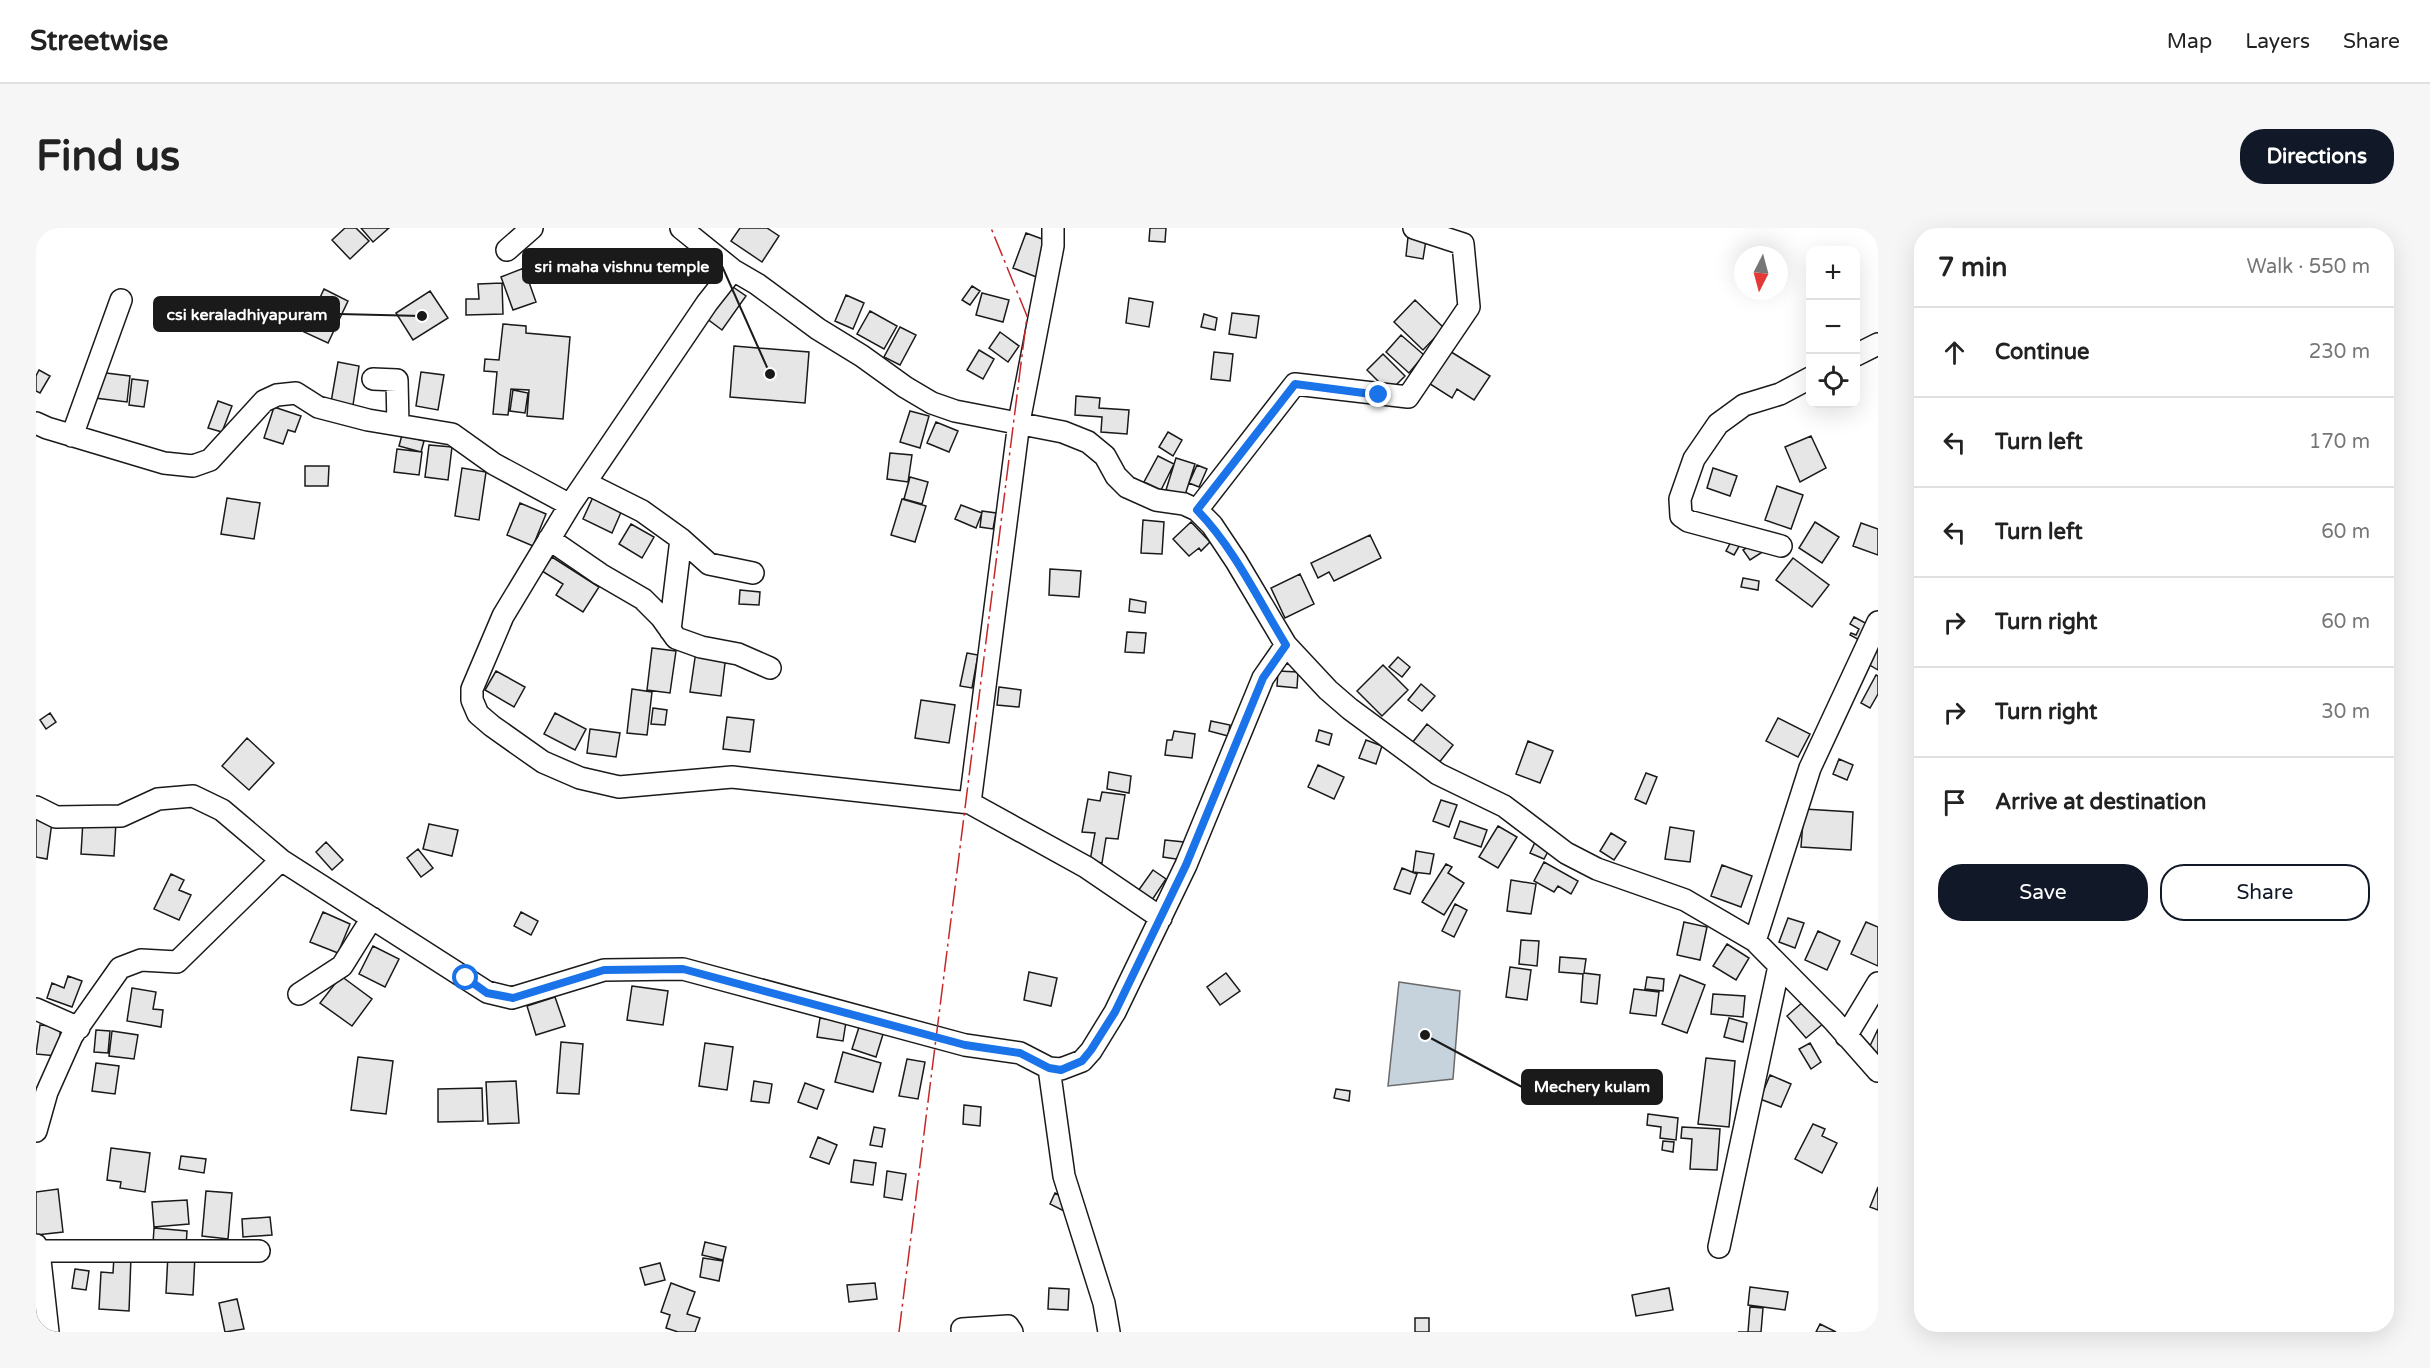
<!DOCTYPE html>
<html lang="en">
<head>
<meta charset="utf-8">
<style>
	:root { --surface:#fff; --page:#f6f6f6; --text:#222; --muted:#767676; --line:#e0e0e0; --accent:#111827 }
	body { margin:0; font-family:"Varela Round",sans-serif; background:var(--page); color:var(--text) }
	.controls { position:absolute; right:18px; top:18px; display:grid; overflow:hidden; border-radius:12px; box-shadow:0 6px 24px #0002 }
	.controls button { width:54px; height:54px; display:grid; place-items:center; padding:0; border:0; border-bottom:2px solid var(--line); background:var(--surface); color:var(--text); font:30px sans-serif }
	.compass { position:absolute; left:1698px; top:18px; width:54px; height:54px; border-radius:50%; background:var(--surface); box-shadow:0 6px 24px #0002; rotate:186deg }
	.stop { position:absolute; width:18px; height:18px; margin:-14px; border:4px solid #1a73e8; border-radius:50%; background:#fff }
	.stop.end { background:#1a73e8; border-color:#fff; box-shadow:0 2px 6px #0008 }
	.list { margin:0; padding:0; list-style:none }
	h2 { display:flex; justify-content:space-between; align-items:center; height:78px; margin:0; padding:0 24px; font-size:26px }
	h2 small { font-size:20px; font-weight:400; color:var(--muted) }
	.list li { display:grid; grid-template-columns:39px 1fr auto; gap:18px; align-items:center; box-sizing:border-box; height:90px; padding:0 24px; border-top:2px solid var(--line) }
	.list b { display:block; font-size:22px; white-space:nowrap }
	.list em { font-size:20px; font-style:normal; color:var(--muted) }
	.actions { display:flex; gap:12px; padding:18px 24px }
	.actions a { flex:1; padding:14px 0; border:2px solid var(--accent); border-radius:24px; text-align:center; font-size:21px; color:var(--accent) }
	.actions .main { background:var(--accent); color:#fff }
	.icon { flex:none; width:33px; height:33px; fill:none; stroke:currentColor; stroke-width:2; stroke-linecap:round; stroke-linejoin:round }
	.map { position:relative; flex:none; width:1842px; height:1104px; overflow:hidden; border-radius:24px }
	header { display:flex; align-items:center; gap:36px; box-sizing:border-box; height:84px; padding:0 30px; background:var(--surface); border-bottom:2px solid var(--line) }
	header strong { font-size:28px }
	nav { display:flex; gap:33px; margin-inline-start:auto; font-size:21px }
	.intro { display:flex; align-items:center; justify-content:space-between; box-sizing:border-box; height:144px; padding:0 36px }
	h1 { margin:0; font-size:42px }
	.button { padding:15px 27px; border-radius:24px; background:var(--accent); color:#fff; font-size:21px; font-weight:700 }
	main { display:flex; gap:36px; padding:0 36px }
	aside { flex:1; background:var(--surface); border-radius:24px; box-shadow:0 6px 24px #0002 }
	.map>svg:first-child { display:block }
</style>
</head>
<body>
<header>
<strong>Streetwise</strong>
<nav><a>Map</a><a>Layers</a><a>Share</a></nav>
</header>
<div class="intro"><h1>Find us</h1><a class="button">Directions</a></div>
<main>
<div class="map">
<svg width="1842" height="1104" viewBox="0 0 1842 1104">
	<rect width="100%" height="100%" fill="#fff"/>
	<!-- water -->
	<path fill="#c6d2dc" stroke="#6a6a6a" stroke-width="1.5" d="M1363 754 1424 763 1417 851 1352 858Z"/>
	<!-- building -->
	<path fill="#e6e6e6" stroke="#1a1a1a" stroke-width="1.5" d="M309 0H320L333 13 314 31 296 12Z
		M325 0H353L337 14Z
		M704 0H731L743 8 726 34 695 13Z
		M1114 0H1130L1129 14 1113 13Z
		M990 5 1017 15 1003 50 977 40Z
		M1372 9 1390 12 1387 31 1370 28Z
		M488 40 500 74 477 82 465 49Z
		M466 55 467 86 430 87V71H443L442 56Z
		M694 57 710 68 686 102 670 90Z
		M936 58 944 63 934 77 926 72Z
		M288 61 312 73 292 115 268 104Z
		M394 63 412 90 377 112 360 85Z
		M946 65 973 72 967 94 940 87Z
		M810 67 828 75 817 101 799 93Z
		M1093 70 1117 74 1113 99 1090 95Z
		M1379 72 1408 100 1387 122 1358 94Z
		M834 83 861 98 848 121 821 106Z
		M1196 85 1223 88 1220 110 1193 106Z
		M1168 86 1181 90 1179 102 1165 99Z
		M467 96 490 98V105L534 109 527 191 491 188 493 162 475 161 472 187 457 186 461 144 448 143 449 131 463 132Z
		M864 99 880 107 864 137 848 129Z
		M964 104 983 118 972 134 953 120Z
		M1365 107 1388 127 1373 145 1350 124Z
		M698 118 773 124 769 175 694 169Z
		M943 122 958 131 947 151 931 142Z
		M1412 122 1454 148 1438 172 1421 161 1416 170 1391 154Z
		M1178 124 1197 126 1194 153 1175 151Z
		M1347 126 1369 148 1353 164 1331 142Z
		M302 134 323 138 317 177 295 174Z
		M3 142 14 148 4 165 0 163V148Z
		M62 144 94 148 91 174 59 170Z
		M385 144 408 147 402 182 380 178Z
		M96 151 112 153 108 179 93 177Z
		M477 162 492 165 489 185 474 183Z
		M1040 168 1064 170 1063 180 1093 182 1091 206 1065 204 1066 189 1039 187Z
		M182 173 196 178 186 204 172 200Z
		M238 179 265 188 259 204 252 202 247 216 228 210Z
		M874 183 893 188 884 220 864 214Z
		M900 194 922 203 913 224 891 215Z
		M1132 204 1146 212 1137 228 1123 219Z
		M366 207 388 213 385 224 363 218Z
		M1775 208 1790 240 1764 254 1749 219Z
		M393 217 416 219 412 252 389 249Z
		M361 221 386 224 383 247 358 244Z
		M854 225 876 227 872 254 851 251Z
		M1122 228 1138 236 1125 262 1108 254Z
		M1140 230 1159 236 1149 267 1130 262Z
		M1161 237 1171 241 1163 259 1153 255Z
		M269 238H293L292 258H269Z
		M426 240 450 244 443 292 419 288Z
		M1677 240 1701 248 1694 268 1671 260Z
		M874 249 892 254 886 276 868 271Z
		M1741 258 1767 267 1755 301 1729 292Z
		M557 269 586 282 576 305 547 291Z
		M191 270 224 275 218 311 185 306Z
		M866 271 890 278 879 314 855 307Z
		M484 275 510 286 497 318 471 307Z
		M925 277 946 285 940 300 919 291Z
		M946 283 960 285 957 301 944 299Z
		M1107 292 1128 294 1126 326 1105 325Z
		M1155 294 1174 314 1165 323 1163 320 1153 328 1137 311Z
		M1779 294 1803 309 1786 335 1763 320Z
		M1825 295 1842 301V327L1817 318Z
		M595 296 618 309 606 330 583 316Z
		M1334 307 1345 330 1298 353 1293 344 1282 350 1275 335Z
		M1697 310 1705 315 1698 327 1690 323Z
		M1721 313 1728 323 1714 332 1707 322Z
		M516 329 563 359 547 384 520 367 527 356 506 343Z
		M1757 330 1793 357 1776 379 1740 352Z
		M1014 341 1045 343 1043 369 1013 367Z
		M1264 346 1278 376 1249 390 1235 360Z
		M1707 350 1723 353 1722 362 1705 359Z
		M704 362 724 364 723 377 703 376Z
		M1094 371 1110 374 1109 385 1093 383Z
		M1818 389 1835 398 1827 414 1814 407 1815 405 1820 407 1823 401 1814 396Z
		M1091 404 1110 405 1108 425 1089 424Z
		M1842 412V442L1830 435Z
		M616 420 640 423 634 465 611 462Z
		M660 423 690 427 685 468 654 464Z
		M931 425 942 427 936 460 924 458Z
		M1362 429 1374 439 1366 449 1353 439Z
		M1347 437 1372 462 1346 488 1321 463Z
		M460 443 489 459 478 479 449 462Z
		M1242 443 1262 444 1261 460 1241 458Z
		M1840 447 1842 448V466L1834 480 1825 475Z
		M1385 456 1399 468 1386 483 1372 472Z
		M963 459 985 462 983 479 961 477Z
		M596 461 616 464 611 507 591 505Z
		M885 472 919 477 913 515 879 510Z
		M617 480 631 482 629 497 615 496Z
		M14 485 20 494 10 501 4 492Z
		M519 485 550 501 539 522 508 506Z
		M691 489 718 492 714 524 687 521Z
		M1742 490 1774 506 1762 529 1730 513Z
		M1175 493 1194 497 1192 508 1173 503Z
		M1391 496 1417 517 1402 536 1376 515Z
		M554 501 584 505 580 529 551 525Z
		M1283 502 1296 506 1293 517 1280 513Z
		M1138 503 1159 506 1156 530 1129 527 1131 512H1136Z
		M211 510 238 535 213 562 186 538Z
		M1330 512 1346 518 1340 536 1323 530Z
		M1492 513 1517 523 1504 555 1480 546Z
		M1803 531 1817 537 1811 552 1797 546Z
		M1282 537 1308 549 1298 571 1272 559Z
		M1073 544 1095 548 1093 565 1071 561Z
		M1610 545 1621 549 1610 576 1599 571Z
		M1066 564 1089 567 1082 611 1070 610 1066 635 1054 633 1059 605 1046 604 1052 571 1064 573Z
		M1405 572 1421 577 1413 599 1397 593Z
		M1768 581 1817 584 1815 622 1765 619Z
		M0 591 16 594 11 631 0 629Z
		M47 592 80 594 78 628 45 626Z
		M1424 593 1451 602 1445 619 1418 610Z
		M393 596 422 602 416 628 387 621Z
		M1462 598 1481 609 1462 640 1443 629Z
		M1634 599 1658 603 1654 634 1629 631Z
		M1575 605 1590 614 1578 632 1564 623Z
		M1129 612 1148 614 1146 632 1127 629Z
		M1500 612 1515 618 1508 631 1494 625Z
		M290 614 307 632 296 642 280 624Z
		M382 621 397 640 385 649 371 630Z
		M1380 623 1398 626 1394 646 1377 644Z
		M1508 634 1542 653 1535 666 1522 658 1518 664 1498 653Z
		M1410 636 1416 639 1412 645 1428 655 1408 687 1386 674Z
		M1686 637 1716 648 1705 679 1675 668Z
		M1366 640 1381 646 1374 666 1358 661Z
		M1117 642 1130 651 1116 672 1102 663Z
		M135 646 148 652 143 662 155 667 143 692 118 681Z
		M1475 652 1500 656 1495 686 1471 683Z
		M1419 676 1431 682 1418 709 1406 703Z
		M287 684 314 696 302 725 274 714Z
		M485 684 502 693 495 707 478 698Z
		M1752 690 1768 695 1759 720 1743 714Z
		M1648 694 1671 699 1664 732 1641 727Z
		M1830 694 1842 699V738L1815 726Z
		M1782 703 1804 713 1791 742 1769 732Z
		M1485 712 1503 713 1501 738 1483 736Z
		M1691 716 1713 730 1700 752 1677 738Z
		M337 718 363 731 349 759 323 746Z
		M1524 729 1550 731 1548 745 1564 747 1561 776 1545 774 1547 746 1523 744Z
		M1474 739 1495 742 1491 772 1470 769Z
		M993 744 1021 750 1015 778 988 772Z
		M1190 745 1204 763 1184 777 1171 759Z
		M1644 747 1669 757 1651 805 1626 796Z
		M32 748 46 753 36 779 11 770 16 755 28 760Z
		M305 748 336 771 316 798 284 775Z
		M1611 749 1628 751 1627 763 1609 761Z
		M596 758 632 763 627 797 591 792Z
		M96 760 120 764 117 781 127 782 125 799 91 793Z
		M1598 761 1623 764 1620 788 1594 785Z
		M1677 766 1709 768 1707 789 1675 786Z
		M519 769 529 798 500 807 491 778Z
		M1768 773 1788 795 1770 810 1751 788Z
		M784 790 810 794 807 813 781 809Z
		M1693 790 1711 795 1707 814 1688 809Z
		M824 796 848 803 840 829 816 821Z
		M4 797 25 799 21 828 0 826Z
		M1842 801V826L1832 822Z
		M60 802 74 803 72 825 58 824Z
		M76 803 102 807 98 831 73 828Z
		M525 814 547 816 543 866 521 865Z
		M669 815 697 819 691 862 663 858Z
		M1774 815 1785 834 1775 841 1763 821Z
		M807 824 845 835 837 864 799 854Z
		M322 829 357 833 350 886 315 882Z
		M1670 830 1699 833 1693 899 1662 896Z
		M871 831 889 834 882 871 863 868Z
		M60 835 83 838 79 866 56 863Z
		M1734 847 1755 856 1745 879 1724 871Z
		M480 853 483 895 452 896 450 854Z
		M718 853 736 856 733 875 715 873Z
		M769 855 788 862 781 881 762 874Z
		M446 860 447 893 402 894V861Z
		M1300 861 1314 863 1313 873 1298 870Z
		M928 877 945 879 944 898 927 896Z
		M1612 886 1642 890 1640 912 1624 910 1625 899 1611 897Z
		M1777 896 1789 901 1786 908 1801 915 1786 945 1759 931Z
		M838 899 849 901 846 919 834 917Z
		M1646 899 1684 901 1681 942 1654 941 1656 911 1645 910Z
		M782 909 801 917 793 936 774 929Z
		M1627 913 1638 914 1637 924 1626 922Z
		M75 920 114 925 109 964 84 960 85 954 71 952Z
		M145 928 170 931 168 945 143 941Z
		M818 932 840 935 837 957 815 954Z
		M851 943 870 946 866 972 848 969Z
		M1842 959V982L1834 979Z
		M22 961 27 1004 0 1007V964Z
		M170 963 196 965 192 1011 166 1008Z
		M1019 965 1033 972 1028 983 1014 976Z
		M151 972 153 996 118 999 116 974Z
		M234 989 236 1007 207 1009 206 991Z
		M118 1000 151 1003 150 1019 117 1016Z
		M669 1014 690 1019 687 1032 666 1027Z
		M132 1026 159 1028 157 1067 130 1065Z
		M78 1028 95 1029 93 1083 63 1081 65 1044 77 1045Z
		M667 1030 687 1033 683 1053 664 1049Z
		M624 1035 629 1052 609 1057 604 1040Z
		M39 1041 53 1043 50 1062 36 1060Z
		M635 1055 659 1064 651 1086 664 1090 659 1104H642L630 1100 634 1087 625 1084Z
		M839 1055 841 1071 813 1074 811 1057Z
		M1714 1059 1752 1064 1749 1082 1712 1077Z
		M1013 1060 1033 1061 1032 1082 1012 1081Z
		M1633 1060 1637 1082 1600 1088 1596 1067Z
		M201 1071 208 1101 189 1104 183 1075Z
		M1714 1079 1727 1080 1725 1104H1702H1712Z
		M1379 1090H1393V1104H1379Z
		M1784 1096 1800 1104H1780Z"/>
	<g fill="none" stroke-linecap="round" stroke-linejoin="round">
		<defs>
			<path id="minor" d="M645 0 697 42 721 56 782 101 826 128 869 159 896 175 919 183 1027 204 1052 214 1069 228 1080 248 1091 259 1120 272 1148 276 1161 282 1176 297 1200 333 1250 417 1292 462 1314 481 1402 546 1468 578 1530 625 1561 641 1649 672 1719 713 1797 792 1842 843
				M471 22 496 0
				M697 42 671 75 534 277 467 388 436 461V472L442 486 456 498 507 534 544 550 583 559 696 549 934 575 1050 639 1125 690
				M1820 127 1842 116
				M337 151 361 152 362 197
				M0 195 11 200 128 235 157 238 174 232 228 173 241 167 260 165 282 179 332 192 416 206 458 236 534 277
				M36 208 85 72
				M550 255 606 283 645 311 673 336 717 345
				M1161 282 1259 156 1372 169 1433 79 1427 16 1378 0
				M513 311 564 346 607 371 625 389 640 410 665 419 702 426 734 440
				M1745 318 1652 293 1645 288 1644 271 1658 231 1682 196 1708 177 1744 166 1774 150
				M634 402 645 311
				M934 575 983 194 1017 18V0
				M0 579 20 589 85 588 122 571 157 568 186 582 245 632 451 764 476 770 568 742 647 741 929 817 984 825 1013 840 1025 841 1046 833 1055 823 1079 784 1150 637 1227 450 1250 417
				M1719 713 1774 540 1842 394
				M263 766 306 738 336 690
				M0 781 43 800
				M1810 808 1842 755
				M1013 840 1028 948 1068 1075 1073 1104
				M0 903 11 864 36 808 84 740 105 732 141 734 245 632
				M0 1017 3 1023 12 1104
				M1683 1019 1743 738
				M3 1023H223
				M926 1101 972 1098 976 1104"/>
		</defs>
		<!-- minor casing -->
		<use href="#minor" stroke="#1a1a1a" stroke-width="24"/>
		<!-- minor -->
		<use href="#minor" stroke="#fff" stroke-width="21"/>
		<!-- power -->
		<path stroke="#c62828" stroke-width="1.5" stroke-dasharray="21 4.5 3 4.5" stroke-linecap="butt" d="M863 1104 991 88 955 0"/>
	</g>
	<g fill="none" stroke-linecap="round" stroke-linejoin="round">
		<!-- route -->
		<path stroke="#1a73e8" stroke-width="8" d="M430 750 451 765 477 770 568 742 647 741 929 817 984 825 1013 840 1025 842 1046 833 1055 822 1079 784 1150 637 1227 450 1250 417C1222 371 1198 320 1161 282L1259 156 1343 167"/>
	</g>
	<!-- callouts -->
	<path fill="none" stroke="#1a1a1a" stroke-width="2" d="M734 146L686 38M386 88L303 86M1389 807L1486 859"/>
	<g fill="#1a1a1a" stroke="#fff" stroke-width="2">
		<circle cx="734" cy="146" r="6"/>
		<circle cx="386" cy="88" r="6"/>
		<circle cx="1389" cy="807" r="6"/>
	</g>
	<g fill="#1a1a1a" stroke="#1a1a1a" stroke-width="2">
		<rect x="487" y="21" width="199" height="34" rx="6"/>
		<rect x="118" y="69" width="185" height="34" rx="6"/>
		<rect x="1486" y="842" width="140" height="34" rx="6"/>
	</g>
	<g font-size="16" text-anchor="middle" font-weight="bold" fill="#fff">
		<text x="586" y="44">sri maha vishnu temple</text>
		<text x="211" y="92">csi keraladhiyapuram</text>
		<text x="1556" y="864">Mechery kulam</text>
	</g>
</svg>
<div class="controls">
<button>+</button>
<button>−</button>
<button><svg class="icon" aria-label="locate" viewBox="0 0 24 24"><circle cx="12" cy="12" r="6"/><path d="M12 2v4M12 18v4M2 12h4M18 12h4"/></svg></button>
</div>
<svg class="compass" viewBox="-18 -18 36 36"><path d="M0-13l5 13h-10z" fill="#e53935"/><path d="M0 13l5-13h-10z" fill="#767676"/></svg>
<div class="stop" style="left:430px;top:750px"></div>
<div class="stop end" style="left:1343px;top:167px"></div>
</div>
<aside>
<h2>7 min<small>Walk · 550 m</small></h2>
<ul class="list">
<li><svg class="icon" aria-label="ahead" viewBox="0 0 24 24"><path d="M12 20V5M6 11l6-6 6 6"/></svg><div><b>Continue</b></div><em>230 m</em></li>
<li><svg class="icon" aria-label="left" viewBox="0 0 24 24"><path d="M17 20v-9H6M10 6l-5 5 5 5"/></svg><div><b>Turn left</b></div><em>170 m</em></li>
<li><svg class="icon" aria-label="left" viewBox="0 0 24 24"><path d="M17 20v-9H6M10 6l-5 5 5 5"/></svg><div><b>Turn left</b></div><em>60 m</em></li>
<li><svg class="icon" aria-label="right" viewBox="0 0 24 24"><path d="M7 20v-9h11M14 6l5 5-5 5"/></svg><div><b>Turn right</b></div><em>60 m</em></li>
<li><svg class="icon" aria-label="right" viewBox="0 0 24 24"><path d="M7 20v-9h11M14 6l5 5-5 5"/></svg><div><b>Turn right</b></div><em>30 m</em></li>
<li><svg class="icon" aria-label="arrive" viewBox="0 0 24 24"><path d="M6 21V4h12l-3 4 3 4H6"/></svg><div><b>Arrive at destination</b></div></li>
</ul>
<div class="actions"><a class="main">Save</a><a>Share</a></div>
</aside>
</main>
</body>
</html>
